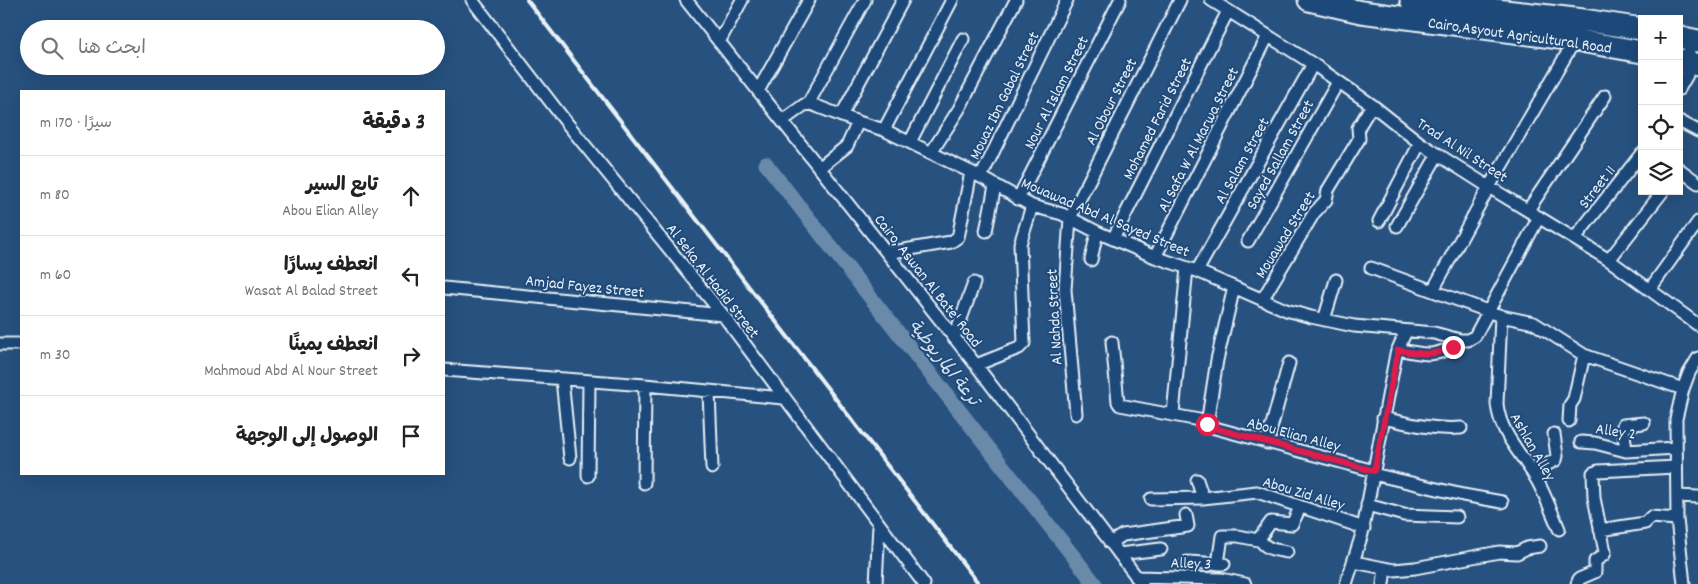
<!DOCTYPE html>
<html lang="ar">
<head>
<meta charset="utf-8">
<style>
	:root { --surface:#fff; --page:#f6f6f6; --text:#222; --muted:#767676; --line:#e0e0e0 }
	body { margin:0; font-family:Dekko,"Playpen Sans Arabic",sans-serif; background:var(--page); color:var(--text); direction:rtl }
	.controls { position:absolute; right:15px; top:15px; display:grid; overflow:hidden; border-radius:0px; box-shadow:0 5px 20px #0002 }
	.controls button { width:45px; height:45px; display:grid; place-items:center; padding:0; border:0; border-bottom:1px solid var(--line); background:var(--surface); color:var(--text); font:25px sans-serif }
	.stop { position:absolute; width:15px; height:15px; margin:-11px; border:4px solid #e11d48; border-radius:50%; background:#fff }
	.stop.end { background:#e11d48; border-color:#fff; box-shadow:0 1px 5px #0008 }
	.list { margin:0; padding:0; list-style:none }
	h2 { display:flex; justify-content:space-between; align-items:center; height:65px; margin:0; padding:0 20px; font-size:21px }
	h2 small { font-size:16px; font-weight:400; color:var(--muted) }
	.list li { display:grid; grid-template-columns:32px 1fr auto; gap:15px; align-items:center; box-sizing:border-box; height:80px; padding:0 20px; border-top:1px solid var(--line) }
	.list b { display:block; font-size:19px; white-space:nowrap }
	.list p { margin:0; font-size:16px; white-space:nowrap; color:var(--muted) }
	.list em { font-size:16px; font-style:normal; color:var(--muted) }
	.icon { flex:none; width:28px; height:28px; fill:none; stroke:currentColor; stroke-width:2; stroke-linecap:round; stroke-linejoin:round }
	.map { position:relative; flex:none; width:1698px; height:584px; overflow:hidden; direction:ltr }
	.search { position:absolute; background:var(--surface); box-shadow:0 5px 20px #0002; left:20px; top:20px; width:425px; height:55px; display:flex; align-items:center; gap:12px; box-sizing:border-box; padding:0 18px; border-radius:28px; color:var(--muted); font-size:19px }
	.panel { position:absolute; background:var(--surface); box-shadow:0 5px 20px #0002; left:20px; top:90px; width:425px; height:385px; border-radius:0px; direction:rtl }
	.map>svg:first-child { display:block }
</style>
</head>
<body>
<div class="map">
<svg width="1698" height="584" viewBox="0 0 1698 584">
	<rect width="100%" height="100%" fill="#27517f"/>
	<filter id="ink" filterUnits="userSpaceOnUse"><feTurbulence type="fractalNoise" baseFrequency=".02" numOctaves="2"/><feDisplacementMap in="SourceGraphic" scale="10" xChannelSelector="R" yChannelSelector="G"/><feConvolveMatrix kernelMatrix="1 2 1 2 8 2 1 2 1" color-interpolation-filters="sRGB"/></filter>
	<g filter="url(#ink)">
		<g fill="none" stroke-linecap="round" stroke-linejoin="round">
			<!-- canal -->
			<path stroke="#6b8aaa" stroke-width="15" d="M766 164 1095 584"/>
			<defs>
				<path id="street" d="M472 0 566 122 723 315 924 584
					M686 0 976 365 1142 584
					M1211 0 1313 64 1372 105 1420 143 1489 187 1609 260 1698 325
					M719 42 742 0
					M1679 89 1687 75 1690 39
					M758 91 809 0
					M808 104 865 0
					M841 116 903 0
					M782 121 804 105 811 104 858 122 884 130 981 177 1032 206 1062 214 1097 232 1155 257 1197 271 1286 310 1311 317 1354 326 1434 333 1460 340H1468L1475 336 1539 217
					M1679 121 1698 131
					M884 130 952 0
					M910 142 963 39
					M931 153 959 109 1016 0
					M819 168 847 146 858 122
					M1679 169 1698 183
					M981 177 1067 0
					M1018 199 1120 0
					M1528 210 1605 96
					M1379 221 1420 143
					M1397 226 1438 154
					M986 231 995 186
					M1575 238 1642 153
					M1113 239 1228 11
					M1248 241 1338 82
					M887 253 951 242 958 237 959 233 971 172
					M1155 257 1268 36
					M1091 260 1097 232
					M1609 260 1663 191
					M1371 268 1501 316 1534 323 1584 355 1683 389
					M1197 271 1313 64
					M444 288 723 315
					M1650 289 1698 222
					M1433 290 1489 187 1575 40
					M1262 300 1314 213 1326 200 1328 190 1359 139 1358 128 1372 105
					M1501 316 1497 404C1500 435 1524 456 1538 482 1546 497 1552 513 1559 529
					M1324 320 1336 280
					M954 338 974 283
					M1112 342 1118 402 1120 405 1199 420 1215 428 1374 471
					M0 344H21
					M1398 349C1423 355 1440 359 1460 340
					M976 365 1019 348 1024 343 1020 244 1032 206
					M444 370 645 385 783 398
					M562 379 570 458
					M709 392 712 468
					M1076 414 1065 290 1070 218 1180 0
					M1173 414 1187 268
					M1383 418C1409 424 1435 430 1461 428
					M1569 421 1570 405 1574 399 1584 355
					M1207 424 1217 360 1234 287
					M1581 442 1595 443 1626 451 1676 448
					M1267 443 1289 363
					M1626 451 1623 425 1644 423
					M1532 472 1556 460 1557 456 1554 434
					M1373 474 1463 495 1502 502
					M588 476 589 381
					M1197 480 1203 498
					M644 483 645 385
					M1677 496 1698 497
					M1151 499 1203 498 1257 492 1364 528
					M1367 505 1404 515 1457 517
					M1600 530 1645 523 1651 517 1677 519
					M1260 539C1265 550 1277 550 1287 552
					M1110 543 1123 535 1188 526 1186 515
					M1119 554 1161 549
					M1187 562 1224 564
					M1354 562 1394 570 1415 568 1499 552 1517 553 1527 548 1540 546
					M1218 564 1222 536H1238L1258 540 1271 522 1292 524 1300 508
					M1136 577 1221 579 1245 584
					M876 584 879 525
					M1346 584 1362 534 1396 354 1406 331
					M1383 584 1385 569
					M1577 584 1579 579 1595 572V561L1604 555 1605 552 1594 498 1593 473 1598 471 1676 467
					M1684 584 1677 519 1676 419 1683 389 1689 373 1698 358"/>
				<path id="highway" d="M1309 0 1361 12 1575 40 1642 52
					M1411 0 1583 20 1642 29
					M1679 37 1698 41
					M1679 60 1698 65"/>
			</defs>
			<!-- street casing -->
			<use href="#street" stroke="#e8f1f8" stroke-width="15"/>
			<!-- highway casing -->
			<use href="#highway" stroke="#e8f1f8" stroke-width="25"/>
			<!-- street -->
			<use href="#street" stroke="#1f4a7a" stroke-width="11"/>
			<!-- highway -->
			<use href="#highway" stroke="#1f4a7a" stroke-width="21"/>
			<!-- rail -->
			<path stroke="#e8f1f8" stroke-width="4" d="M527 0 979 584"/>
		</g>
	</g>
	<g fill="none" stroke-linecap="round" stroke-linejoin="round" filter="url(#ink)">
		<!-- route -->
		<path stroke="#e11d48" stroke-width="6" d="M1207 424 1214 428 1374 471 1398 350C1420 354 1432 357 1453 347"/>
	</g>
	<g text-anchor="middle" stroke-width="4" stroke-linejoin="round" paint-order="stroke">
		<!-- street labels -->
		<g font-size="16" fill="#e8f1f8" stroke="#1f4a7a">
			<text transform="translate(1520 34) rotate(8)" y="6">Cairo,Asyout Agricultural Road</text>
			<text transform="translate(1055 92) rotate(-63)" y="6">Nour Al Islam Street</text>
			<text transform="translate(1003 95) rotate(-64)" y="6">Mouaz Ibn Gabal Street</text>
			<text transform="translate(1110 101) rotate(-63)" y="6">Al Obour Street</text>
			<text transform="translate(1156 118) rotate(-63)" y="6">Mohamed Farid Street</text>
			<text transform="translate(1197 139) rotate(-63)" y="6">Al Safa W Al Marwa Street</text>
			<text transform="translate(1463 149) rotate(33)" y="6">Trad Al Nil Street</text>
			<text transform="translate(1279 154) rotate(-61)" y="6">Sayed Sallam Street</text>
			<text transform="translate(1241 160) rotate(-61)" y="6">Al Salam Street</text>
			<text transform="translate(1596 186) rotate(-52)" y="6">Street 11</text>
			<text transform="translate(1106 216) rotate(23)" y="6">Mouawad Abd Al Sayed Street</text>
			<text transform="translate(1284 234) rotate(-58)" y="6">Mouawad Street</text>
			<text transform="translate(714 280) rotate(52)" y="6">Al Seka Al Hadid Street</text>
			<text transform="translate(929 280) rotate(52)" y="6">Cairo, Aswan Al Bate' Road</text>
			<text transform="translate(585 285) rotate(6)" y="6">Amjad Fayez Street</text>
			<text transform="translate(1053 317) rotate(-93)" y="6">Al Nahda Street</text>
			<text transform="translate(1616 430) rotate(8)" y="6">Alley 2</text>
			<text transform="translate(1294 433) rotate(15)" y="6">Abou Elian Alley</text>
			<text transform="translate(1534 446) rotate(60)" y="6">Ashlan Alley</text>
			<text transform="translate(1304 492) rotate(17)" y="6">Abou Zid Alley</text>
			<text transform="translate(1191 562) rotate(2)" y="6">Alley 3</text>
		</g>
		<!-- water labels -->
		<g font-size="18" font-style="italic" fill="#d5e2ec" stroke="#1f4a7a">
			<text transform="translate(945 362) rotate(52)" y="6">ترعة الماريوطية</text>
		</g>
	</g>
</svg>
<div class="controls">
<button>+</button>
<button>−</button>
<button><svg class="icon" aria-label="locate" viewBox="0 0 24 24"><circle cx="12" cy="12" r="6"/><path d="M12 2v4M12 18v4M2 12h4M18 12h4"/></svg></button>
<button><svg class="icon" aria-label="layers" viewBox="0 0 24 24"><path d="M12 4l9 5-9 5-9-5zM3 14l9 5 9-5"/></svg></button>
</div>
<div class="stop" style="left:1207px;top:424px"></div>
<div class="stop end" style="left:1453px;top:347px"></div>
<div class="search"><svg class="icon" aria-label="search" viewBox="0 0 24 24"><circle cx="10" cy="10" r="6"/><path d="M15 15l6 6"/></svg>ابحث هنا</div>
<section class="panel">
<h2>3 دقيقة<small>سيرًا · 170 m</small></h2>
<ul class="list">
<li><svg class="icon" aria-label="ahead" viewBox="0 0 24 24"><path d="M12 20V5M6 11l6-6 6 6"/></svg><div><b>تابع السير</b><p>Abou Elian Alley</p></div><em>80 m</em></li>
<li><svg class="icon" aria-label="left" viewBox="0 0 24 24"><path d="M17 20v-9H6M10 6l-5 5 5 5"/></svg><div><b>انعطف يسارًا</b><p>Wasat Al Balad Street</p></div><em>60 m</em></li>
<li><svg class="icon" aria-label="right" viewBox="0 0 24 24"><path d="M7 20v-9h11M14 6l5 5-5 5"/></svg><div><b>انعطف يمينًا</b><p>Mahmoud Abd Al Nour Street</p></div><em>30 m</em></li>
<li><svg class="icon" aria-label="arrive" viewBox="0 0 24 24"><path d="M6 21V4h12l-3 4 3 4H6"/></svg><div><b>الوصول إلى الوجهة</b></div></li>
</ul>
</section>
</div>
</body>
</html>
